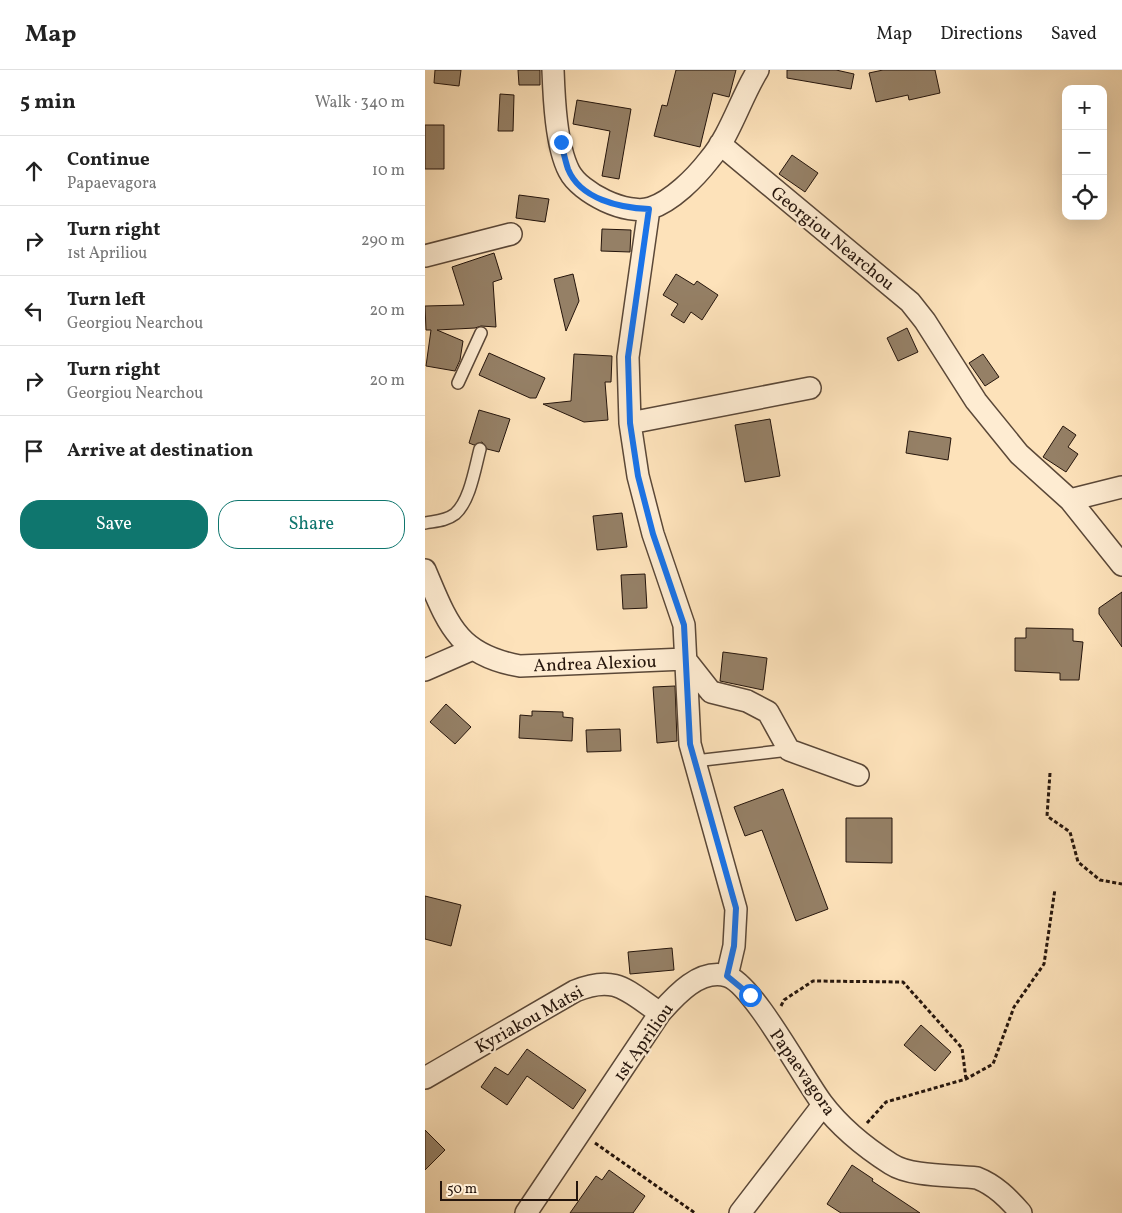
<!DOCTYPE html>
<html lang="en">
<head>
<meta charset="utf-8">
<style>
	:root { --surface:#fff; --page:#f2f2f2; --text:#222; --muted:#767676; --line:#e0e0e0; --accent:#0f766e }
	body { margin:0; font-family:Vollkorn,serif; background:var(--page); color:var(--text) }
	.controls { position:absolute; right:15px; top:15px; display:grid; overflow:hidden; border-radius:10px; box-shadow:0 5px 20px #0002 }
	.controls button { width:45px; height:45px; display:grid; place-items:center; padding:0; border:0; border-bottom:1px solid var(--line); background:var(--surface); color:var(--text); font:25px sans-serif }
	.scale { position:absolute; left:15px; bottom:12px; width:138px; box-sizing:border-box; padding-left:5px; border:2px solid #25150c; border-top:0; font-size:14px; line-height:18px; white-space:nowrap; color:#25150c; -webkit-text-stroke:4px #feecd2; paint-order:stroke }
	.stop { position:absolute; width:15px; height:15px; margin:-11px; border:4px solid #1a73e8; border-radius:50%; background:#fff }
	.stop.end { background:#1a73e8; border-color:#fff; box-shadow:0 1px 5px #0008 }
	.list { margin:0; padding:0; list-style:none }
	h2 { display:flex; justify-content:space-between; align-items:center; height:65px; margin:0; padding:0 20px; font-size:21px }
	h2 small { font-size:16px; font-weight:400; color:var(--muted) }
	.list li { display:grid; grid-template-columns:32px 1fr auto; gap:15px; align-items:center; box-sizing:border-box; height:70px; padding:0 20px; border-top:1px solid var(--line) }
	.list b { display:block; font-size:19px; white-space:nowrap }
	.list p { margin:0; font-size:16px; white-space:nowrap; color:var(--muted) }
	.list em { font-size:16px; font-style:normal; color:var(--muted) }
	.actions { display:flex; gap:10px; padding:15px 20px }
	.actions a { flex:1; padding:11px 0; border:1px solid var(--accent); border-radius:20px; text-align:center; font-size:18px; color:var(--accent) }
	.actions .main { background:var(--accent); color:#fff }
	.icon { flex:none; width:28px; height:28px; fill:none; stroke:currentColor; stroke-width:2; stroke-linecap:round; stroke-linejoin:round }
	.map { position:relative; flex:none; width:697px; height:1143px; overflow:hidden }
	header { display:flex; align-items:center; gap:30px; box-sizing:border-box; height:70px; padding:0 25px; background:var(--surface); border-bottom:1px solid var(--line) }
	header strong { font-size:24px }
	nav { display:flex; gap:28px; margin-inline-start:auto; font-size:18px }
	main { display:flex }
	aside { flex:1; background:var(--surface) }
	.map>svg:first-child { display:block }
</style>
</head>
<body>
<header>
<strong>Map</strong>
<nav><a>Map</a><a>Directions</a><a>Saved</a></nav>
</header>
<main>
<aside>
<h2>5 min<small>Walk · 340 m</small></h2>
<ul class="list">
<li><svg class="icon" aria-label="ahead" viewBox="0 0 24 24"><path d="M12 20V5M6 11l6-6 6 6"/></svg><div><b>Continue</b><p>Papaevagora</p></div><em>10 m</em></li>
<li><svg class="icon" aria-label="right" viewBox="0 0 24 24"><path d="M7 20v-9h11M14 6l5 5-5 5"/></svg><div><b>Turn right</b><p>1st Apriliou</p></div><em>290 m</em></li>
<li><svg class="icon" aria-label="left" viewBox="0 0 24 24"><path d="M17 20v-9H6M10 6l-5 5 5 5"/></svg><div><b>Turn left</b><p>Georgiou Nearchou</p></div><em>20 m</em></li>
<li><svg class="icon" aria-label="right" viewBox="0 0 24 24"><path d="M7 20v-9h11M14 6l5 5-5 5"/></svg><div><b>Turn right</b><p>Georgiou Nearchou</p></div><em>20 m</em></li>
<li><svg class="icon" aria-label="arrive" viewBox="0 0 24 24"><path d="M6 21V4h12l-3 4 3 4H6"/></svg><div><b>Arrive at destination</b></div></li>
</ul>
<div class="actions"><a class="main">Save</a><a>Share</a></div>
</aside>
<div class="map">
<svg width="697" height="1143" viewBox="0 0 697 1143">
	<rect width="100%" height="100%" fill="#fde2ba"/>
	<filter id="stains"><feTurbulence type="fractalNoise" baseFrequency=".004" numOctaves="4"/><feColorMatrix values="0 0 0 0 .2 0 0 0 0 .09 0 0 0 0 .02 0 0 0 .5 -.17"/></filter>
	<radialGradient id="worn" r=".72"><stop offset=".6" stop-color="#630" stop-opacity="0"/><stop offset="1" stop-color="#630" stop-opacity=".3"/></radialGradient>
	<!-- building -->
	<path fill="#958066" stroke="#25150c" d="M10 0H36L34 16 9 13Z
		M93 0H115V15H94Z
		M251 0H311L304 27 288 23 275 77 229 66 237 35 242 36Z
		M362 0H411L429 4 426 19 362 8Z
		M458 0H510L515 23 484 30 483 25 451 32 444 3Z
		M75 24 89 25 88 61H73Z
		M152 30 206 39 194 109 177 106 185 61 148 54Z
		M0 55H19V99H0Z
		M367 85 393 103 380 122 354 104Z
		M94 125 124 129 120 152 91 148Z
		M177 159 206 160 205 182 176 181Z
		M69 183 77 209 68 212 71 257 56 256 50 258 12 260 38 271 35 290 30 301 1 296 6 260H1L0 236 39 235 27 197Z
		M148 204 154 231 141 261 129 209Z
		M251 204 269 215 272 211 293 225 277 250 266 242 259 253 246 245 253 234 238 225Z
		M482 258 493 282 473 291 462 268Z
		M64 283 120 308 111 328H105L54 305Z
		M149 284 187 286 186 312H180L183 350 159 352 118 334 146 331Z
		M558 284 574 307 560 316 544 293Z
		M54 340 85 349 74 382 62 379 57 372 49 375 44 373Z
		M345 349 355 406 320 412 310 355Z
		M638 356 651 365 643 377 653 384 641 402 618 387Z
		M484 361 526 368 523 390 481 383Z
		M197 443 202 477 172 480 168 446Z
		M220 504 222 538 198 539 196 505Z
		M697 522V577L674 544V538Z
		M601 558 648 559V571L658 572 654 610H635V603L590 601V568H601Z
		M298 582 342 588 338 620 295 611Z
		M250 616 252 671 232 673 228 617Z
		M21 634 46 657 30 674 5 652Z
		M107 641 138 642V647L148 648 147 671 94 668 95 645 107 646Z
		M195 659 196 681 162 682 161 660Z
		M358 719 403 839 371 851 337 760 320 766 309 737Z
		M421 748H467V793L421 792Z
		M0 826 36 835 26 876 0 869Z
		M247 878 249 900 205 904 203 882Z
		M496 955 526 982 510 1001 479 975Z
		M102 979 161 1020 148 1039 102 1006 82 1035 56 1017 70 997 83 1005Z
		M0 1060 20 1080 0 1100Z
		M427 1095 448 1109 447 1111 495 1143H416L402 1134Z
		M184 1100 220 1126 208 1143H145L171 1106 177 1110Z"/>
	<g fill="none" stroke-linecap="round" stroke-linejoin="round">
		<defs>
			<path id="service" d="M33 313 56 263
				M0 453C10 451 21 451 30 444 45 431 50 398 55 379
				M270 691 364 680"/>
			<path id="minor" d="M128 0C129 28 131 76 144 101 155 123 202 146 226 138 247 131 270 108 284 90 306 64 315 29 333 0
				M295 74 485 232 500 251 551 331 594 384 645 430 697 495
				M224 139 203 287 205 353 213 406 228 464 259 555 265 674 311 839 309 876 302 906
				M0 186 86 164
				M205 353 385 318
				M645 430 697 417
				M0 500C23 554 32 585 95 596L260 589
				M260 589 286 622 322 631 343 642 364 680 433 705
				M0 600 48 579
				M0 1008 150 921C191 904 202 921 235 943
				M101 1143 235 943C251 925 275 898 302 906 328 914 378 1008 397 1033 415 1057 441 1078 466 1094 486 1107 527 1105 552 1108 570 1115 583 1128 596 1143
				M315 1143 398 1035"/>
		</defs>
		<!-- service casing -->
		<use href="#service" stroke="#5b4838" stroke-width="14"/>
		<!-- minor casing -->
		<use href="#minor" stroke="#5b4838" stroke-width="24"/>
		<!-- path -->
		<path stroke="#25150c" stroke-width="3" stroke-dasharray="4 2.5" stroke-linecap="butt" d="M625 703 622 746 645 762 653 792 675 810 697 814
			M356 936 359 930 388 911 478 912 537 978 541 1009
			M442 1053 461 1032 541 1009 568 994 589 937 619 894 630 819
			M170 1073 270 1143"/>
		<!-- service -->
		<use href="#service" stroke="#feecd2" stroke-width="11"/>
		<!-- minor -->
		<use href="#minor" stroke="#feecd2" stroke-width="21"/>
	</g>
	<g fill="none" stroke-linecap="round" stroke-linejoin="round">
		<!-- route -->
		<path stroke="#1a73e8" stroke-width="6" d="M136 72C138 80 140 90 143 99 155 129 195 138 224 139L203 287 205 353 213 406 228 464 259 555 265 674 311 838 309 876 302 906 325 925"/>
	</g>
	<g text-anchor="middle" stroke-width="4.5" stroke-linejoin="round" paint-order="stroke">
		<!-- street labels -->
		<g font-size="18" fill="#25150c" stroke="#feecd2">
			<text transform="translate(408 168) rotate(39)" y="6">Georgiou Nearchou</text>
			<text transform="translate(170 593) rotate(-2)" y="6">Andrea Alexiou</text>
			<text transform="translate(104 949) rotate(-29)" y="6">Kyriakou Matsi</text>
			<text transform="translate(218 972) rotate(-55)" y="6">1st Apriliou</text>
			<text transform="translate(378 1002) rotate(55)" y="6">Papaevagora</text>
		</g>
	</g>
	<rect width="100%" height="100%" filter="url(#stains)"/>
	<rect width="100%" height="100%" fill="url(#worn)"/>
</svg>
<div class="controls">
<button>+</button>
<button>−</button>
<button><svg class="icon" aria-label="locate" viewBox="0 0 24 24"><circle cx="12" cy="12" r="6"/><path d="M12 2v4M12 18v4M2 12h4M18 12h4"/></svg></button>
</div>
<div class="scale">50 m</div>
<div class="stop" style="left:325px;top:925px"></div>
<div class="stop end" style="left:136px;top:72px"></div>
</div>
</main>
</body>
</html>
